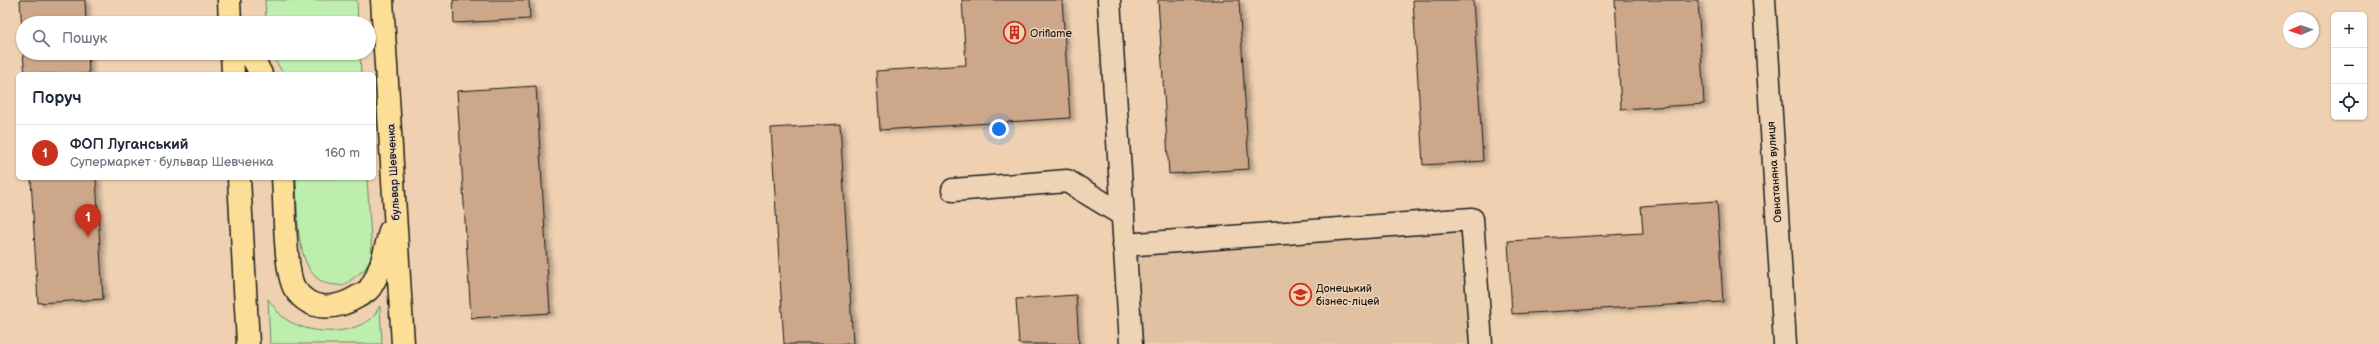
<!DOCTYPE html>
<html lang="uk">
<head>
<meta charset="utf-8">
<style>
	:root { --surface:#fff; --page:#f2f2f3; --text:#1f2937; --muted:#747a83; --line:#e0e1e3; --accent:#c8321e }
	body { margin:0; font-family:"Balsamiq Sans",sans-serif; background:var(--page); color:var(--text) }
	.controls { position:absolute; right:12px; top:12px; display:grid; overflow:hidden; border-radius:6px; box-shadow:0 1px 3px #0004 }
	.controls button { width:36px; height:36px; display:grid; place-items:center; padding:0; border:0; border-bottom:1px solid var(--line); background:var(--surface); color:var(--text); font:20px sans-serif }
	.compass { position:absolute; left:2283px; top:12px; width:36px; height:36px; border-radius:50%; background:var(--surface); box-shadow:0 1px 3px #0004; rotate:268deg }
	.you { position:absolute; left:999px; top:129px; width:14px; height:14px; margin:-10px; border:3px solid #fff; border-radius:50%; background:#1a73e8; box-shadow:0 0 0 6px #1a73e833 }
	.badge { display:grid; place-items:center; width:26px; height:26px; border-radius:50%; background:var(--accent); color:#fff; font-size:13px; font-weight:700 }
	.pin { position:absolute; translate:-50% -33px; filter:drop-shadow(0 1px 2px #0008) }
	.pin::after { content:''; position:absolute; top:21px; width:14px; height:12px; background:inherit; clip-path:polygon(0 0,100% 0,50% 100%) }
	.list { margin:0; padding:0; list-style:none }
	h2 { display:flex; justify-content:space-between; align-items:center; height:52px; margin:0; padding:0 16px; font-size:17px }
	h2 small { font-size:13px; font-weight:400; color:var(--muted) }
	.list li { display:grid; grid-template-columns:26px 1fr auto; gap:12px; align-items:center; box-sizing:border-box; height:56px; padding:0 16px; border-top:1px solid var(--line) }
	.list b { display:block; font-size:15px; white-space:nowrap }
	.list p { margin:0; font-size:13px; white-space:nowrap; color:var(--muted) }
	.list em { font-size:13px; font-style:normal; color:var(--muted) }
	.icon { flex:none; width:22px; height:22px; fill:none; stroke:currentColor; stroke-width:2; stroke-linecap:round; stroke-linejoin:round }
	.map { position:relative; flex:none; width:2379px; height:344px; overflow:hidden }
	.search { position:absolute; background:var(--surface); box-shadow:0 1px 3px #0004; left:16px; top:16px; width:360px; height:44px; display:flex; align-items:center; gap:10px; box-sizing:border-box; padding:0 14px; border-radius:22px; color:var(--muted); font-size:15px }
	.panel { position:absolute; background:var(--surface); box-shadow:0 1px 3px #0004; left:16px; top:72px; width:360px; height:108px; border-radius:6px }
	.map>svg:first-child { display:block }
</style>
</head>
<body>
<div class="map">
<svg width="2379" height="344" viewBox="0 0 2379 344">
	<defs>
		<filter id="shadow"><feDropShadow dx="4.5" dy="2.5" stdDeviation="2" flood-color="#0004"/></filter>
	</defs>
	<rect width="100%" height="100%" fill="#efd1b1"/>
	<filter id="ink" filterUnits="userSpaceOnUse"><feTurbulence type="fractalNoise" baseFrequency=".025" numOctaves="2"/><feDisplacementMap in="SourceGraphic" scale="8" xChannelSelector="R" yChannelSelector="G"/><feConvolveMatrix kernelMatrix="1 2 1 2 8 2 1 2 1" color-interpolation-filters="sRGB"/></filter>
	<g filter="url(#ink)">
		<!-- built -->
		<path fill="#e0c1a2" d="M1472 219 1476 344H1131L1124 245Z"/>
		<!-- green -->
		<path fill="#bdeead" stroke="#6c8564" d="M265 0H357L358 23H266Z
			M270 53H360L361 74H284Z
			M296 178H367L372 255 365 269 343 286C338 285 330 285 325 283 293 270 298 206 296 178Z
			M268 299C273 305 278 313 284 318 308 335 347 336 371 319 375 316 377 310 380 306L382 344H270Z"/>
		<!-- building -->
		<path fill="#cca78a" stroke="#1c1c1c" filter="url(#shadow)" d="M20 0H85L86 23H23V46Z
			M453 0H529L530 19 454 23Z
			M962 0H1062L1070 118 880 130 876 71 966 65Z
			M1158 0H1239L1249 169 1169 174Z
			M1413 0H1473L1483 161 1423 165Z
			M1615 0H1698L1704 104 1621 109Z
			M23 53H88L89 74H25Z
			M536 86 550 313 471 318 457 91Z
			M840 124 853 344H784L771 128Z
			M31 178H96L103 299 38 303Z
			M1717 201 1723 302 1512 314 1508 241 1643 233 1641 206Z
			M1076 295 1079 344H1019L1016 299Z"/>
		<g fill="none" stroke-linecap="round" stroke-linejoin="round">
			<defs>
				<path id="minor" d="M1109 0 1131 344
					M1764 0 1785 344
					M953 190 1067 181 1123 215
					M1124 245 1472 219 1481 344"/>
				<path id="major" d="M229 0 230 23
					M382 0 403 344
					M232 53 233 74
					M250 53 261 74
					M239 178 248 344
					M283 178C285 201 284 273 295 289 311 313 337 309 357 297 362 294 367 292 370 288 381 271 385 251 390 231"/>
			</defs>
			<!-- minor casing -->
			<use href="#minor" stroke="#1c1c1c" stroke-width="25"/>
			<!-- major casing -->
			<use href="#major" stroke="#1c1c1c" stroke-width="25"/>
			<!-- minor -->
			<use href="#minor" stroke="#eed4b5" stroke-width="22"/>
			<!-- major -->
			<use href="#major" stroke="#fcde96" stroke-width="22"/>
		</g>
	</g>
	<!-- icons -->
	<defs>
		<symbol id="building-ring" viewBox="-11 -11 22 22"><circle r="9.5" fill="#eed4b5" stroke="#c8321e" stroke-width="1.5"/><path d="M-4-6H4V6H1V3H-1V6H-4ZM-2.5-4.3h1.7v1.8h-1.7ZM.8-4.3h1.7v1.8H.8ZM-2.5-1h1.7V.8h-1.7ZM.8-1h1.7V.8H.8Z" fill="#c8321e"/></symbol>
		<symbol id="school-ring" viewBox="-11 -11 22 22"><circle r="9.5" fill="#eed4b5" stroke="#c8321e" stroke-width="1.5"/><path d="M0-5L7-2L0 1L-7-2ZM-4 1L0 2.5L4 1V4Q0 6-4 4Z" fill="#c8321e"/></symbol>
	</defs>
	<g fill-rule="evenodd">
		<use href="#building-ring" x="1002" y="20" width="25" height="25"/>
		<use href="#school-ring" x="1288" y="282" width="25" height="25"/>
	</g>
	<g text-anchor="middle" stroke-width="3" stroke-linejoin="round" paint-order="stroke">
		<!-- poi labels -->
		<g font-size="11" fill="#1c1c1c" stroke="#eed4b5" text-anchor="start">
			<text x="1030" y="37">Oriflame</text>
			<text x="1316" y="292">Донецький<tspan x="1316" dy="13">бізнес-ліцей</tspan></text>
		</g>
		<!-- street labels -->
		<g font-size="11" fill="#1c1c1c" stroke="#eed4b5">
			<text transform="translate(393 172) rotate(-93)" y="4">бульвар Шевченка</text>
			<text transform="translate(1774 172) rotate(-94)" y="4">Овнатаняна вулиця</text>
		</g>
	</g>
</svg>
<div class="controls">
<button>+</button>
<button>−</button>
<button><svg class="icon" aria-label="locate" viewBox="0 0 24 24"><circle cx="12" cy="12" r="6"/><path d="M12 2v4M12 18v4M2 12h4M18 12h4"/></svg></button>
</div>
<svg class="compass" viewBox="-18 -18 36 36"><path d="M0-13l5 13h-10z" fill="#e53935"/><path d="M0 13l5-13h-10z" fill="#747a83"/></svg>
<div class="you"></div>
<div class="pin badge" style="left:88px;top:237px">1</div>
<div class="search"><svg class="icon" aria-label="search" viewBox="0 0 24 24"><circle cx="10" cy="10" r="6"/><path d="M15 15l6 6"/></svg>Пошук</div>
<section class="panel">
<h2>Поруч<small></small></h2>
<ul class="list">
<li><span class="badge">1</span><div><b>ФОП Луганський</b><p>Супермаркет · бульвар Шевченка</p></div><em>160 m</em></li>
</ul>
</section>
</div>
</body>
</html>
